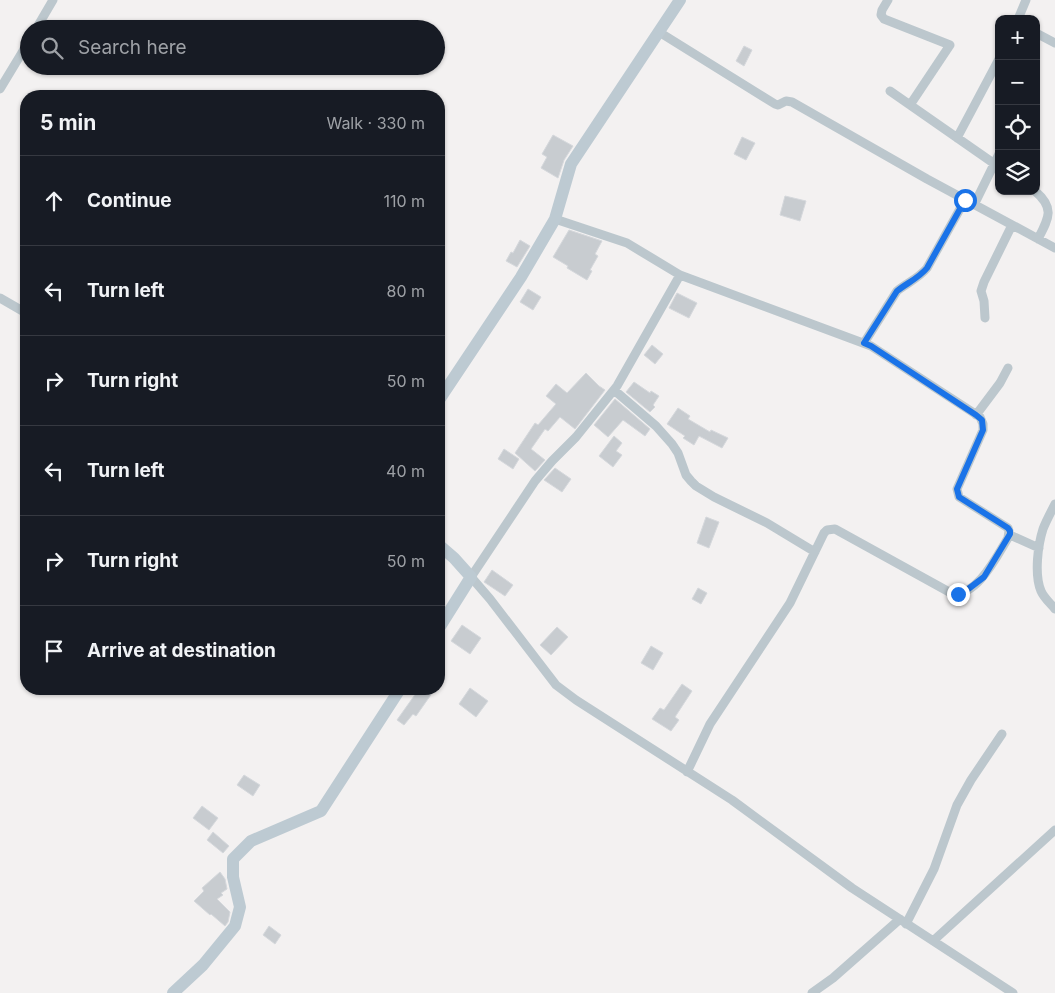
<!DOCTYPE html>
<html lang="en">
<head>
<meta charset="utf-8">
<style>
	:root { --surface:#171b24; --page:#242831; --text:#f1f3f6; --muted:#9ea1a6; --line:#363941 }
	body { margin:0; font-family:Inter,sans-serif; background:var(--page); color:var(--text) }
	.controls { position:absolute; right:15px; top:15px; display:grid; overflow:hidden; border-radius:10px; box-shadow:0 1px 4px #0004 }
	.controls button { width:45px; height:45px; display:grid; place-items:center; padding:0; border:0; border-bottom:1px solid var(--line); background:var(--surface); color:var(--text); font:25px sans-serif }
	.stop { position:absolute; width:15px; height:15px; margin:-11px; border:4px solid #1a73e8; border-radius:50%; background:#fff }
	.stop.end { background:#1a73e8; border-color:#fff; box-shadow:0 1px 5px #0008 }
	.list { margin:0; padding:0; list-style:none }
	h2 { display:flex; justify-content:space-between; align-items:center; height:65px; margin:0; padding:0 20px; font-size:21px }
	h2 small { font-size:16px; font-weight:400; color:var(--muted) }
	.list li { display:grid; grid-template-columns:32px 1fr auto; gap:15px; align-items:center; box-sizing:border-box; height:90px; padding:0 20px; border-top:1px solid var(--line) }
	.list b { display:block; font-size:19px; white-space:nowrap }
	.list em { font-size:16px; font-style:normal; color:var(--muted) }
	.icon { flex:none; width:28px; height:28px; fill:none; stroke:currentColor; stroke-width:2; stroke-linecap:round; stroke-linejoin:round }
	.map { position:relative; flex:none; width:1055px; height:993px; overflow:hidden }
	.search { position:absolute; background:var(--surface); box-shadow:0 1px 4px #0004; left:20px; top:20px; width:425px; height:55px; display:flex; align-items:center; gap:12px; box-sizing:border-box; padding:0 18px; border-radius:28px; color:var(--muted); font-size:19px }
	.panel { position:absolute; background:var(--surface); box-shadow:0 1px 4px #0004; left:20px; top:90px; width:425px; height:605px; border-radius:20px }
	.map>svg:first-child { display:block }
</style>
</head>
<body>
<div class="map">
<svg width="1055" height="993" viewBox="0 0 1055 993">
	<rect width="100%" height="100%" fill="#f3f1f1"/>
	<!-- building -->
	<path fill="#c8ccd0" stroke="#d5d8dc" d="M744 46 752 50 744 66 736 61Z
		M553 135 573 146 564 160 558 178 541 168 547 157 542 154Z
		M742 137 755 143 746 160 734 154Z
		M785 196 806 201 800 221 780 215Z
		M569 230 602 241 595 254 598 256 590 270 592 271 587 280 567 268 568 266 553 257Z
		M520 240 530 246 517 267 506 261 511 252 513 253Z
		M528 289 541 297 533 310 520 302Z
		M677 293 697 303 689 318 669 308Z
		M652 345 663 354 655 364 644 355Z
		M586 373 599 386 605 390 575 429 560 417 548 431 545 429 531 449 545 460 535 471 515 453 535 423 538 425 556 404 546 396 556 384 567 393Z
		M634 382 650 393 651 391 659 396 653 405 655 407 650 412 626 392Z
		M615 399 650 429 645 436 623 420 608 437 594 425Z
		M678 408 690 416 688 419 710 432 711 430 728 438 722 448 699 436 694 445 683 438 685 436 667 424Z
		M614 436 622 443 616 451 622 455 613 467 599 456Z
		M504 449 519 459 513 469 498 459Z
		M555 468 571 479 562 492 544 480Z
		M706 517 719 522 709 548 697 543Z
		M492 570 513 585 505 596 484 582Z
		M698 588 707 593 701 604 692 599Z
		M462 625 481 638 470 654 451 641Z
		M557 627 568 637 551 655 540 645Z
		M651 646 663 653 653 670 641 663Z
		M682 684 692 691 675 717 679 720 671 731 652 719 660 708 664 710Z
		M470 688 488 701 476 717 459 704Z
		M419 689H435L416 716 413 714 404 725 397 720Z
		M244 775 260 785 253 796 237 785Z
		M202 806 218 818 209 830 193 818Z
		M213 832 229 846 223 853 207 840Z
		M220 872 225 879 227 889 221 893 223 895 217 899 230 912 228 922 225 926 211 914 210 915 194 901 204 891 202 888Z
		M269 926 281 935 275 944 263 935Z"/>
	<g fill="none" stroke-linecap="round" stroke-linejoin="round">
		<!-- street -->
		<path stroke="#bcc7cd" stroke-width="9" d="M888 0 882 10 881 15 884 19 950 45 910 105
			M1018 19 1026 0
			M36 29 53 0
			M659 32 775 104 778 105 786 101 792 102 927 179 1055 248
			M1036 33 1055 43
			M0 89 29 41
			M890 91 999 167
			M957 138 999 59
			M1035 191C1055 208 1049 218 1038 239
			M974 205 999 154
			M555 219 627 243 680 275 871 346 980 417 983 424V430L957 489 959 497 1008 528 1009 531 1008 538C997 556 976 599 951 593L835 529 827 530 824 533 790 603 710 724 687 772
			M680 275 617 386 576 437 552 461 535 481 471 577 490 599 556 685 576 700 732 800 852 888 1013 993
			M0 298 26 313
			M985 318 984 301 981 291 984 282 1012 225
			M864 343 897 291C907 283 919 278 927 268L965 200
			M614 390 656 426 672 444 678 453 686 475 691 481 696 486 714 497 767 523 815 552
			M976 415 1000 383 1008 368
			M1055 504C1051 512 1046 521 1043 529 1038 545 1034 574 1041 591 1044 598 1050 603 1055 609
			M1010 535 1039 548
			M906 924 934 869 957 805 971 780 1002 734
			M933 941 1055 830
			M812 993 833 978 900 919"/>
		<!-- secondary -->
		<path stroke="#bdcad2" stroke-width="12" d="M439 400 521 277 555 219 571 164 680 0
			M439 545 454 558 471 577 439 628
			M173 993 203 965 235 926 240 907 233 877V859L251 841 321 811 400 689"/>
	</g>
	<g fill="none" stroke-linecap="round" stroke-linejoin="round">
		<!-- route -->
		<path stroke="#1a73e8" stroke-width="6" d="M958 594 963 593 984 577 1010 534V531L1008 528 959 497 957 489 983 430 982 420 976 415 871 346 864 343 897 291C907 283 919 278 927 268L965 200"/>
	</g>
</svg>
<div class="controls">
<button>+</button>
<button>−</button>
<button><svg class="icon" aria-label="locate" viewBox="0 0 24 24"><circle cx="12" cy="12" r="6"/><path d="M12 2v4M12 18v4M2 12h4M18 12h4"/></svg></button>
<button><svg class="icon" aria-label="layers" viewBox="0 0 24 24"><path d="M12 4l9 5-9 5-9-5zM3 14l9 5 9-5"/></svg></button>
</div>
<div class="stop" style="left:965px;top:200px"></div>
<div class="stop end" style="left:958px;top:594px"></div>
<div class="search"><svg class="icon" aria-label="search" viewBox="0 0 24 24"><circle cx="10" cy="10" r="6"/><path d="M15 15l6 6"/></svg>Search here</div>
<section class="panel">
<h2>5 min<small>Walk · 330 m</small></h2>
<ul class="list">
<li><svg class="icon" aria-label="ahead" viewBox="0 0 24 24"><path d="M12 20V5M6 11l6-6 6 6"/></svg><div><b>Continue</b></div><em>110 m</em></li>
<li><svg class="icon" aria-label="left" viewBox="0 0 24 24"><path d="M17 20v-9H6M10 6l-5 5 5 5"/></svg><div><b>Turn left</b></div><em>80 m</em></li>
<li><svg class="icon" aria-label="right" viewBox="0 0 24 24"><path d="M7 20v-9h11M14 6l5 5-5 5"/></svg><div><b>Turn right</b></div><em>50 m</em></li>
<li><svg class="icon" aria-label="left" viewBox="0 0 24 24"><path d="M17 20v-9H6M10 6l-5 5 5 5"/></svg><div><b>Turn left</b></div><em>40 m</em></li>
<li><svg class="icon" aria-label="right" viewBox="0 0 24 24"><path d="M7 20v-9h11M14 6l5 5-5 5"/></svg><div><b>Turn right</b></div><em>50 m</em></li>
<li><svg class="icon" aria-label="arrive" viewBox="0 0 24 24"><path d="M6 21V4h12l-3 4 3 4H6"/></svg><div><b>Arrive at destination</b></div></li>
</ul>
</section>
</div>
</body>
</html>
